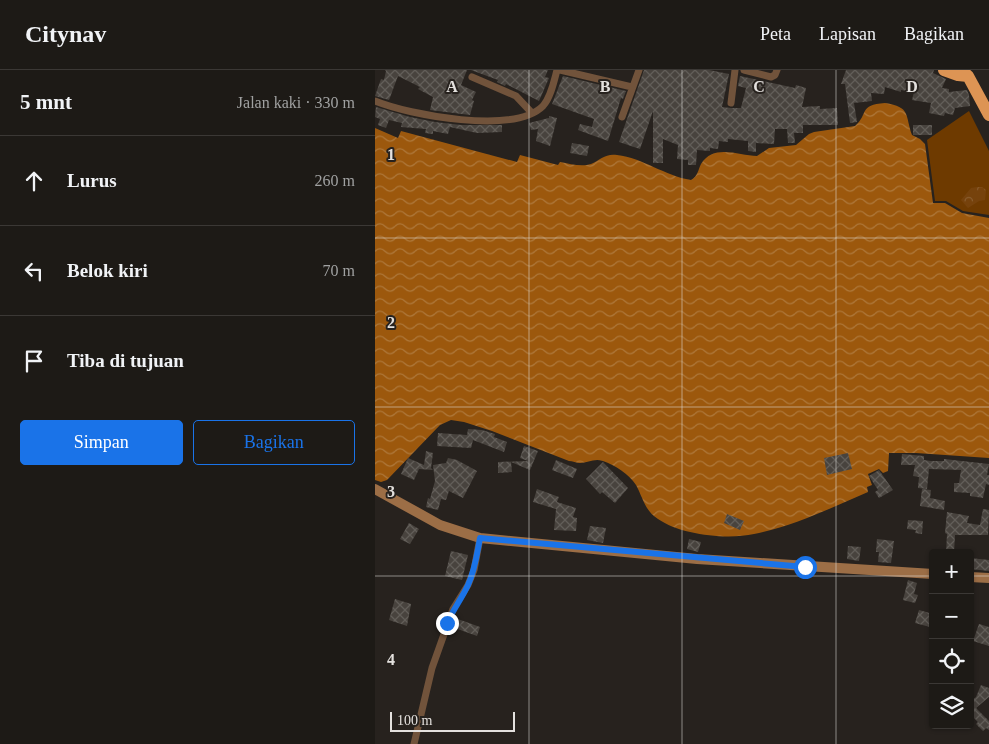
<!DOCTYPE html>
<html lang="id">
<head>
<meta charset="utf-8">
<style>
	:root { --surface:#1d1a16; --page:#25231f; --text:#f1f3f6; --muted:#a0a1a1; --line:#3b3835; --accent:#1a73e8 }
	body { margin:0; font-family:"Times New Roman",serif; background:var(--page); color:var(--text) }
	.controls { position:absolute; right:15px; bottom:15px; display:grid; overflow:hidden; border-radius:5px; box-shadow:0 1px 4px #0004 }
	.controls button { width:45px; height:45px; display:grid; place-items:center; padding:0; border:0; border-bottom:1px solid var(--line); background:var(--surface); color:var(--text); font:25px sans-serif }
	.scale { position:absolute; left:15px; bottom:12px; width:125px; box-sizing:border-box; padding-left:5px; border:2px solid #e4e1de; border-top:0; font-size:14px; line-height:18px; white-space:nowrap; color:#e4e1de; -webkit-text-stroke:4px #27221e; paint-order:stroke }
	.stop { position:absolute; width:15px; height:15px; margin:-11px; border:4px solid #1a73e8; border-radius:50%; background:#fff }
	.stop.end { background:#1a73e8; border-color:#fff; box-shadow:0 1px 5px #0008 }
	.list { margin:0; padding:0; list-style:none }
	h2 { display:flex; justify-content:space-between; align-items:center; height:65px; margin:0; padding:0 20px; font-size:21px }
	h2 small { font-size:16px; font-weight:400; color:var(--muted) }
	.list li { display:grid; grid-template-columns:32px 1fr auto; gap:15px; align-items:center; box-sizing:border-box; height:90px; padding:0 20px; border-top:1px solid var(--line) }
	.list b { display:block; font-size:19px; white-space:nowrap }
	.list em { font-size:16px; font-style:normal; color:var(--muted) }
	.actions { display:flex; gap:10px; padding:15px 20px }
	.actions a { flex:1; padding:11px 0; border:1px solid var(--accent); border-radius:5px; text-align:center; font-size:18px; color:var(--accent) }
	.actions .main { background:var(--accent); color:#fff }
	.icon { flex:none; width:28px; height:28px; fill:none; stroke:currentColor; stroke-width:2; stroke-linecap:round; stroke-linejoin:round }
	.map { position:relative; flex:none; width:614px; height:674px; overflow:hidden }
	header { display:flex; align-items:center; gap:30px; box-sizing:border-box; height:70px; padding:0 25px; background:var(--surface); border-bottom:1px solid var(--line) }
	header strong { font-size:24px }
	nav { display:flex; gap:28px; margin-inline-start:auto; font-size:18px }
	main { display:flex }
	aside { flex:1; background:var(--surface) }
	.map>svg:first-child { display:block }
</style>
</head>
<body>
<header>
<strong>Citynav</strong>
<nav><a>Peta</a><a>Lapisan</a><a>Bagikan</a></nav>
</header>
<main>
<aside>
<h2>5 mnt<small>Jalan kaki · 330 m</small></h2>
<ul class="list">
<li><svg class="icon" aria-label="ahead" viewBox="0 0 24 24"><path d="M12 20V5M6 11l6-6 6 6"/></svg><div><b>Lurus</b></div><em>260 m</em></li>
<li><svg class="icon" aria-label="left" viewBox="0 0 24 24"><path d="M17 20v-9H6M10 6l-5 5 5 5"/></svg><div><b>Belok kiri</b></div><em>70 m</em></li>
<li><svg class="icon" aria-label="arrive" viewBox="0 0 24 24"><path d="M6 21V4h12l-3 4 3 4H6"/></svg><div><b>Tiba di tujuan</b></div></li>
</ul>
<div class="actions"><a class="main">Simpan</a><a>Bagikan</a></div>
</aside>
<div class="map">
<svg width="614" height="674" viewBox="0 0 614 674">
	<defs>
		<pattern id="forest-crowns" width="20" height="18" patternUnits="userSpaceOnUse" patternTransform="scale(1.25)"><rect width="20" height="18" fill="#76420c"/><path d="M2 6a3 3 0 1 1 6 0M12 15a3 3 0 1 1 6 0" fill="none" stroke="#895d2f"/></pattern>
		<pattern id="water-waves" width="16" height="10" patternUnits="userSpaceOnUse" patternTransform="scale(1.25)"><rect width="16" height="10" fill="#9c580d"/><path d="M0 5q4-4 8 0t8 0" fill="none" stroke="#ae783b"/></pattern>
		<pattern id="building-cross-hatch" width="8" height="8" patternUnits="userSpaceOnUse" patternTransform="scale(1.25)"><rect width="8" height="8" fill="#48433e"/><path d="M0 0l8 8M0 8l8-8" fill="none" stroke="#625e59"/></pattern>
	</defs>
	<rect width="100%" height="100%" fill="#27221e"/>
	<!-- green -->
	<path fill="#6e3a00" d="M594 41 614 81V145L588 141 571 131H560L552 70Z"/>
	<!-- forest -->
	<path fill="url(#forest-crowns)" d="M602 117H607L611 120 610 130 604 131 593 138 586 130 596 118Z"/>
	<!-- water -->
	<path fill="url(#water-waves)" d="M510 33C536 37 530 45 537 65L545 69 550 74 558 133H570L587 143 614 148V388L541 383H514L513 401 508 403 504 399 493 404 497 415 492 417 493 422C456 438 419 456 379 464 352 470 306 465 283 449 270 441 268 428 261 415 254 404 240 395 228 391 219 388 213 393 205 393 202 393 197 391 194 391L117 361 89 352 76 350 65 355 12 410 6 412 0 410V58L23 68 26 61 142 92 145 85 183 95 185 92C195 94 207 97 216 94 225 90 231 83 242 85 268 88 290 106 316 110 323 106 323 100 326 94 339 73 364 86 382 86L394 78 421 75 434 64 439 62 480 56C494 44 483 35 510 33Z"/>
	<!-- building -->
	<path fill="url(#building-cross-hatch)" d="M10 0H92L86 15 101 22 97 30 99 31 95 45 55 40 58 27 43 19 45 17 23 6 14 30 0 26 6 9 9 10 11 1Z
		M96 0H173L170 7 174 8 164 31 131 14 130 16 122 12 123 10Z
		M269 0H334L354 4 347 37 356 38H366L371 18 363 16 365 6 420 18 421 15 431 18 427 37 445 36V39L462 38 463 55H428V63H419L420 73H413L412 59H400L399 74 381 73V82L373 81V71L353 69V72L344 71 343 79 335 78V81L322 80 321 95H313V90L302 89 303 75 288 69V93H278V41L265 79 244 72Z
		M471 0H559L558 3 571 9 567 18 574 19V22L592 20 594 25 595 36 580 38 578 45 570 43 569 46 554 43 556 33 537 30 539 22 526 20V22L510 17 509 24 496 23 497 31 479 33 482 52 475 53 470 14H466Z
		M188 6 251 21 248 29 246 28 233 71 203 60 205 54 217 57 219 49 177 34Z
		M1 37 35 47 60 52 86 55H127V62L102 63 75 57 73 64 58 61V64L50 63 51 59 26 57 27 53 14 50 11 58 3 55 5 49 0 47Z
		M174 46 182 48 175 76 161 71 163 59 156 60 154 53 174 48Z
		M538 55H557V65H538Z
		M197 73 214 76 212 86 195 83Z
		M93 359 107 360 120 364 119 367 132 372 129 382 98 370 96 378 62 376 63 363 92 365Z
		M149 376 163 381 155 400 136 392 137 402 123 403V392L153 391 145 388Z
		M51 381 58 383 56 398 58 400 44 399 39 410 26 404 33 388 49 395Z
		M473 383 477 399 452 405 449 388Z
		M527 384 549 386V390L556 391H569V389L614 394 612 405H614V415L611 414 608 428 595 426V423L579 422V413H584L586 400 554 399 552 419 543 418 544 407 538 406 540 395H526Z
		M73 388 82 390 102 401 88 428 74 421 71 430 66 429 63 440 51 437 53 428 55 429 60 411 58 395 71 393Z
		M181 390 202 399 198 408 177 400Z
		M228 392 253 418 240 433 227 422 225 424 211 409Z
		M504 400 518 420 504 428 500 422 503 420 494 406Z
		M162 419 184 427 182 432 201 438 198 447 202 448 201 461 179 460 181 439 158 432Z
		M547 419 556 420 555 428 570 431 569 440 545 436Z
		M608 439 614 440 613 465H580L579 483H571L572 464 570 463 572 442 594 446 592 453 605 455Z
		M352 444 369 451 365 460 349 453Z
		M533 450 548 451 547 464 540 463 541 460 532 459Z
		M34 453 44 459 35 474 25 469Z
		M215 456 231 458 228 473 212 470Z
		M314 469 326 472 323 482 312 479Z
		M502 469 519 471 516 493 503 492 504 482H501Z
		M473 476 486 477 484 491 472 489Z
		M76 481 93 485 87 510 70 506Z
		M595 488 614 490V501L595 499Z
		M533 510 542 513 539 524 543 525 540 533 528 530Z
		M20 529 36 534 32 556 14 550Z
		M544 540 558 544 555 557 540 553Z
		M80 548 105 557 102 566 77 557Z
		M604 554 614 557V576L598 571Z
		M606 615 614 618V627L601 638 614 651V660L611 658 608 661 601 654 603 652 595 644V632L601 627Z"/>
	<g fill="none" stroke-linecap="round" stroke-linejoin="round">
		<!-- street -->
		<path stroke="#71533b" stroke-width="7" d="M185 0 257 17
			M369 0 396 7 400 5 402 0
			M97 7 141 26 157 43
			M0 31C34 45 139 65 168 36 176 27 179 11 182 0
			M356 33 360 0
			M247 47 264 0
			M39 674 57 598 78 539 93 515 99 500 105 468"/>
		<!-- secondary -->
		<path stroke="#9c6e46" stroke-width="10" d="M0 419 65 455 105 468 322 489 558 504
			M595 507 614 508"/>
		<!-- highway -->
		<path stroke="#dd9454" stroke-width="12" d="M569 0 583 5 593 6
			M586 0 593 6 614 45"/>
	</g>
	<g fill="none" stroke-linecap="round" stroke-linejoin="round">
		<!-- route -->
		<path stroke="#1a73e8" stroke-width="6" d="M72 553C78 540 87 528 93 515 100 500 102 484 105 468L430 497"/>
	</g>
	<!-- grid -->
	<path fill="none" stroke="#e4e1de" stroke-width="1" stroke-opacity="0.55" d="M154 0V674M307 0V674M461 0V674M0 168H614M0 337H614M0 506H558M595 506H614"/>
	<g font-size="16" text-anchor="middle" font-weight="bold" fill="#e4e1de" stroke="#27221e" stroke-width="4" stroke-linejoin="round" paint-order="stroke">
		<text x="77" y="22">A</text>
		<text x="230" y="22">B</text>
		<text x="384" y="22">C</text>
		<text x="537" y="22">D</text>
		<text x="16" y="90">1</text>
		<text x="16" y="258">2</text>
		<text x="16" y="427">3</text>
		<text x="16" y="595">4</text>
	</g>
</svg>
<div class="controls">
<button>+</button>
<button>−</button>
<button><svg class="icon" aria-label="locate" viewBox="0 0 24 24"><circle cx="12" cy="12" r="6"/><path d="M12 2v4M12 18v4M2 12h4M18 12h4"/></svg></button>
<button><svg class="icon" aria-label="layers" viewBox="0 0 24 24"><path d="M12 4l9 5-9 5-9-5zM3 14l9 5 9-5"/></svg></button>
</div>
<div class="scale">100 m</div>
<div class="stop" style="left:430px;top:497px"></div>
<div class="stop end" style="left:72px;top:553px"></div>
</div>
</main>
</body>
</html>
